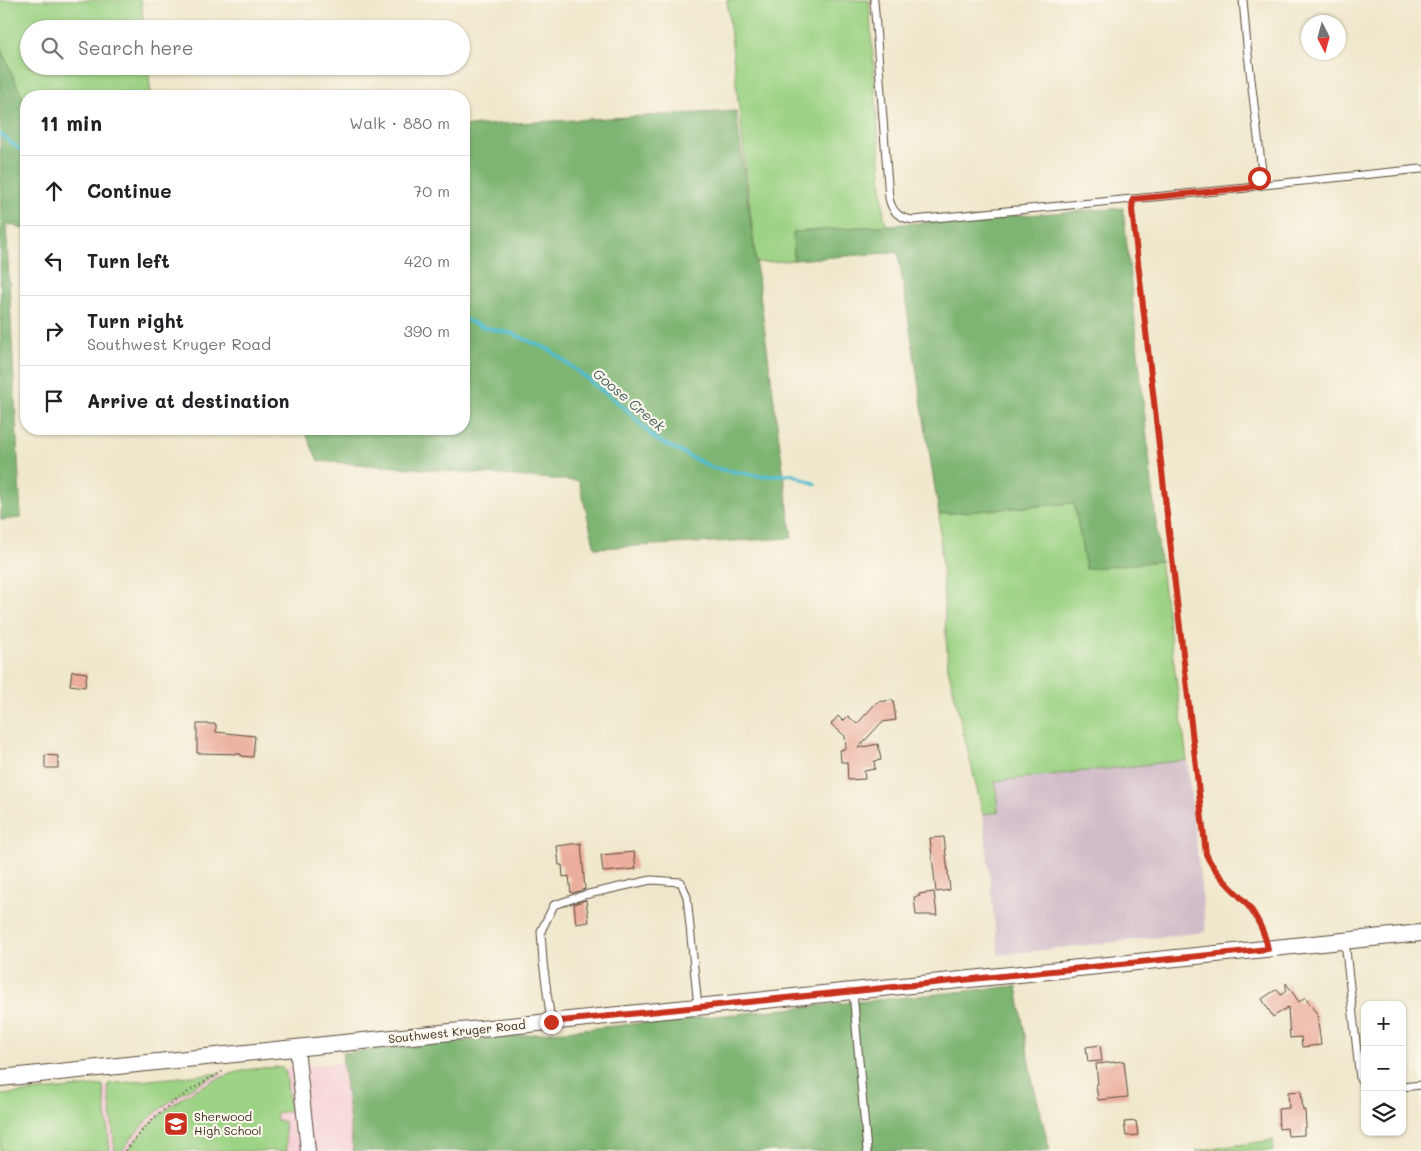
<!DOCTYPE html>
<html lang="en">
<head>
<meta charset="utf-8">
<style>
	:root { --surface:#fff; --page:#f2f2f2; --text:#202124; --muted:#757577; --line:#e0e0e0 }
	body { margin:0; font-family:Mali,sans-serif; background:var(--page); color:var(--text) }
	.controls { position:absolute; right:15px; bottom:15px; display:grid; overflow:hidden; border-radius:10px; box-shadow:0 1px 4px #0004 }
	.controls button { width:45px; height:45px; display:grid; place-items:center; padding:0; border:0; border-bottom:1px solid var(--line); background:var(--surface); color:var(--text); font:25px sans-serif }
	.compass { position:absolute; left:1301px; top:15px; width:45px; height:45px; border-radius:50%; background:var(--surface); box-shadow:0 1px 4px #0004; rotate:174deg }
	.stop { position:absolute; width:15px; height:15px; margin:-11px; border:4px solid #c8321e; border-radius:50%; background:#fff }
	.stop.end { background:#c8321e; border-color:#fff; box-shadow:0 1px 5px #0008 }
	.list { margin:0; padding:0; list-style:none }
	h2 { display:flex; justify-content:space-between; align-items:center; height:65px; margin:0; padding:0 20px; font-size:21px }
	h2 small { font-size:16px; font-weight:400; color:var(--muted) }
	.list li { display:grid; grid-template-columns:32px 1fr auto; gap:15px; align-items:center; box-sizing:border-box; height:70px; padding:0 20px; border-top:1px solid var(--line) }
	.list b { display:block; font-size:19px; white-space:nowrap }
	.list p { margin:0; font-size:16px; white-space:nowrap; color:var(--muted) }
	.list em { font-size:16px; font-style:normal; color:var(--muted) }
	.icon { flex:none; width:28px; height:28px; fill:none; stroke:currentColor; stroke-width:2; stroke-linecap:round; stroke-linejoin:round }
	.map { position:relative; flex:none; width:1421px; height:1151px; overflow:hidden }
	.search { position:absolute; background:var(--surface); box-shadow:0 1px 4px #0004; left:20px; top:20px; width:450px; height:55px; display:flex; align-items:center; gap:12px; box-sizing:border-box; padding:0 18px; border-radius:28px; color:var(--muted); font-size:19px }
	.panel { position:absolute; background:var(--surface); box-shadow:0 1px 4px #0004; left:20px; top:90px; width:450px; height:345px; border-radius:20px }
	.map>svg:first-child { display:block }
</style>
</head>
<body>
<div class="map">
<svg width="1421" height="1151" viewBox="0 0 1421 1151">
	<rect width="100%" height="100%" fill="#fbf7ec"/>
	<filter id="ink" filterUnits="userSpaceOnUse"><feTurbulence type="fractalNoise" baseFrequency=".02" numOctaves="2"/><feDisplacementMap in="SourceGraphic" scale="10" xChannelSelector="R" yChannelSelector="G"/><feConvolveMatrix kernelMatrix="1 2 1 2 8 2 1 2 1" color-interpolation-filters="sRGB"/></filter>
	<filter id="wash" filterUnits="userSpaceOnUse"><feTurbulence type="fractalNoise" baseFrequency=".0096" numOctaves="4" result="noise"/><feDisplacementMap in="SourceGraphic" scale="20" xChannelSelector="R" yChannelSelector="G"/><feGaussianBlur stdDeviation="1.12" result="paint"/><feColorMatrix in="noise" values="0 0 0 0 0 0 0 0 0 0 0 0 0 0 0 0 0 1.4 0 .05"/><feComposite in="paint" operator="in"/></filter>
	<g filter="url(#wash)">
		<rect width="100%" height="100%" fill="#f0e8cc"/>
		<!-- built -->
		<path fill="#f6cfd6" d="M345 1062 355 1151H0V1097Z"/>
		<!-- industrial -->
		<path fill="#d1bdc9" d="M1187 760 1206 932 998 955 983 814 998 812 995 781Z"/>
		<!-- green -->
		<path fill="#9dd385" stroke="#6c7e52" d="M0 0H141L144 29H29V66H148L151 96H26V105H25L0 47Z
			M727 0H869L884 218 887 225 794 232V260L756 263Z
			M1074 503 1086 569 1160 561 1187 760 995 781 998 812 983 814 948 668 939 514Z
			M276 1067 283 1068 286 1073 290 1111 276 1113 277 1121H284L287 1151H127C155 1112 198 1081 246 1070 255 1068 266 1068 276 1067Z
			M222 1073C181 1090 147 1114 122 1151H115L108 1084Z
			M103 1085 110 1151H0V1095Z
			M1273 1140 1274 1151H1196Z"/>
		<!-- forest -->
		<path fill="#7eb572" stroke="#5c7048" d="M0 47 26 105V230L6 223 21 518 1 520Z
			M736 111 792 538 595 548 579 481 318 461 304 429H464V126Z
			M1123 208 1160 561 1086 569 1074 503 939 514 898 252 794 260 793 232Z
			M1017 986 1031 1074 1050 1151H353L342 1053Z"/>
		<g fill="none" stroke-linecap="round" stroke-linejoin="round">
			<!-- stream -->
			<path stroke="#53bdcf" stroke-width="4" d="M0 134 26 154
				M464 319 483 327 513 334 550 350 627 410 655 439 713 468 760 476 791 474 815 484"/>
		</g>
		<g id="blocks">
			<!-- building -->
			<path fill="#ebad9c" d="M72 671 87 673 85 687 70 685Z
				M893 700 896 720 882 722 858 748 878 744 881 760 874 761 875 769 864 771 865 779 848 780 847 762H841L840 750 846 749 845 736 831 724 838 716 843 721 848 716 857 724 877 702Z
				M197 724H216V732L255 736 253 757 241 756V754L197 753Z
				M45 755 58 756V768H45Z
				M944 837 950 890 936 892 930 838Z
				M581 843 585 889 573 893H571L569 876 563 877 562 865H559L557 846Z
				M634 852 636 869 603 872 601 855Z
				M934 892 937 915H916L914 897 920 896 919 894Z
				M586 900 589 922 576 924 574 904Z
				M1286 983 1299 1002 1305 997 1317 1014 1321 1045 1302 1047 1301 1037 1290 1038 1288 1007 1273 1017 1262 999 1277 989 1281 995 1286 991Z
				M1100 1045 1102 1061 1088 1062 1086 1047Z
				M1124 1061 1128 1097 1098 1100 1096 1085 1098 1084 1096 1064Z
				M1301 1091 1303 1111 1305 1110 1306 1127H1304V1135L1288 1136 1287 1128 1279 1129 1278 1109 1289 1108 1288 1092Z
				M1136 1121 1138 1135 1126 1136 1124 1122Z"/>
		</g>
	</g>
	<g filter="url(#ink)">
		<use href="#blocks" fill-opacity="0" stroke="#564638" stroke-width="1"/>
		<g fill="none" stroke-linecap="round" stroke-linejoin="round">
			<defs>
				<path id="service" d="M874 0 889 198C892 212 899 218 913 220L1247 188 1254 186 1262 171 1247 46 1243 0
					M1254 186 1421 169
					M1345 941 1360 1079 1365 1086
					M853 992 867 1151
					M551 1022 543 962 541 931 554 905 584 895 651 880 681 882 687 897 698 1007
					M1402 1087 1421 1085"/>
				<path id="minor" d="M297 1048 308 1151"/>
				<path id="tertiary" d="M0 1078 1421 933"/>
			</defs>
			<!-- service casing -->
			<use href="#service" stroke="#564638" stroke-width="9"/>
			<!-- minor casing -->
			<use href="#minor" stroke="#564638" stroke-width="16"/>
			<!-- tertiary casing -->
			<use href="#tertiary" stroke="#564638" stroke-width="18"/>
			<!-- path -->
			<path stroke="#564638" stroke-width="2.5" stroke-dasharray="1 4" stroke-linecap="butt" d="M1133 208 1155 420 1206 854 1212 867 1247 905 1265 936
				M126 1151C151 1114 187 1091 225 1070"/>
			<!-- service -->
			<use href="#service" stroke="#fff" stroke-width="7"/>
			<!-- minor -->
			<use href="#minor" stroke="#fff" stroke-width="14"/>
			<!-- tertiary -->
			<use href="#tertiary" stroke="#fff" stroke-width="16"/>
		</g>
	</g>
	<g fill="none" stroke-linecap="round" stroke-linejoin="round" filter="url(#ink)">
		<!-- route -->
		<path stroke="#c8321e" stroke-width="6" d="M551 1022 1268 949C1265 933 1256 915 1246 903 1231 887 1215 874 1206 854L1132 210 1133 199 1247 188 1254 186 1259 178"/>
	</g>
	<!-- icons -->
	<defs>
		<symbol id="school-square" viewBox="-11 -11 22 22"><rect x="-9" y="-9" width="18" height="18" rx="4" fill="#c8321e" stroke="#fbf7ec"/><path d="M0-5L7-2L0 1L-7-2ZM-4 1L0 2.5L4 1V4Q0 6-4 4Z" fill="#fff"/></symbol>
	</defs>
	<g fill-rule="evenodd">
		<use href="#school-square" x="162" y="1110" width="28" height="28"/>
	</g>
	<g text-anchor="middle" stroke-width="4.5" stroke-linejoin="round" paint-order="stroke">
		<!-- street labels -->
		<g font-size="12" fill="#3b2a1e" stroke="#fbf7ec">
			<text transform="translate(457 1032) rotate(-6)" y="4">Southwest Kruger Road</text>
		</g>
		<!-- poi labels -->
		<g font-size="12" fill="#3b2a1e" stroke="#fbf7ec" text-anchor="start">
			<text x="194" y="1121">Sherwood<tspan x="194" dy="14">High School</tspan></text>
		</g>
		<!-- water labels -->
		<g font-size="14" font-style="italic" fill="#435d5c" stroke="#fbf7ec">
			<text transform="translate(629 400) rotate(40)" y="5">Goose Creek</text>
		</g>
	</g>
</svg>
<div class="controls">
<button>+</button>
<button>−</button>
<button><svg class="icon" aria-label="layers" viewBox="0 0 24 24"><path d="M12 4l9 5-9 5-9-5zM3 14l9 5 9-5"/></svg></button>
</div>
<svg class="compass" viewBox="-18 -18 36 36"><path d="M0-13l5 13h-10z" fill="#e53935"/><path d="M0 13l5-13h-10z" fill="#757577"/></svg>
<div class="stop" style="left:1259px;top:178px"></div>
<div class="stop end" style="left:551px;top:1022px"></div>
<div class="search"><svg class="icon" aria-label="search" viewBox="0 0 24 24"><circle cx="10" cy="10" r="6"/><path d="M15 15l6 6"/></svg>Search here</div>
<section class="panel">
<h2>11 min<small>Walk · 880 m</small></h2>
<ul class="list">
<li><svg class="icon" aria-label="ahead" viewBox="0 0 24 24"><path d="M12 20V5M6 11l6-6 6 6"/></svg><div><b>Continue</b></div><em>70 m</em></li>
<li><svg class="icon" aria-label="left" viewBox="0 0 24 24"><path d="M17 20v-9H6M10 6l-5 5 5 5"/></svg><div><b>Turn left</b></div><em>420 m</em></li>
<li><svg class="icon" aria-label="right" viewBox="0 0 24 24"><path d="M7 20v-9h11M14 6l5 5-5 5"/></svg><div><b>Turn right</b><p>Southwest Kruger Road</p></div><em>390 m</em></li>
<li><svg class="icon" aria-label="arrive" viewBox="0 0 24 24"><path d="M6 21V4h12l-3 4 3 4H6"/></svg><div><b>Arrive at destination</b></div></li>
</ul>
</section>
</div>
</body>
</html>
